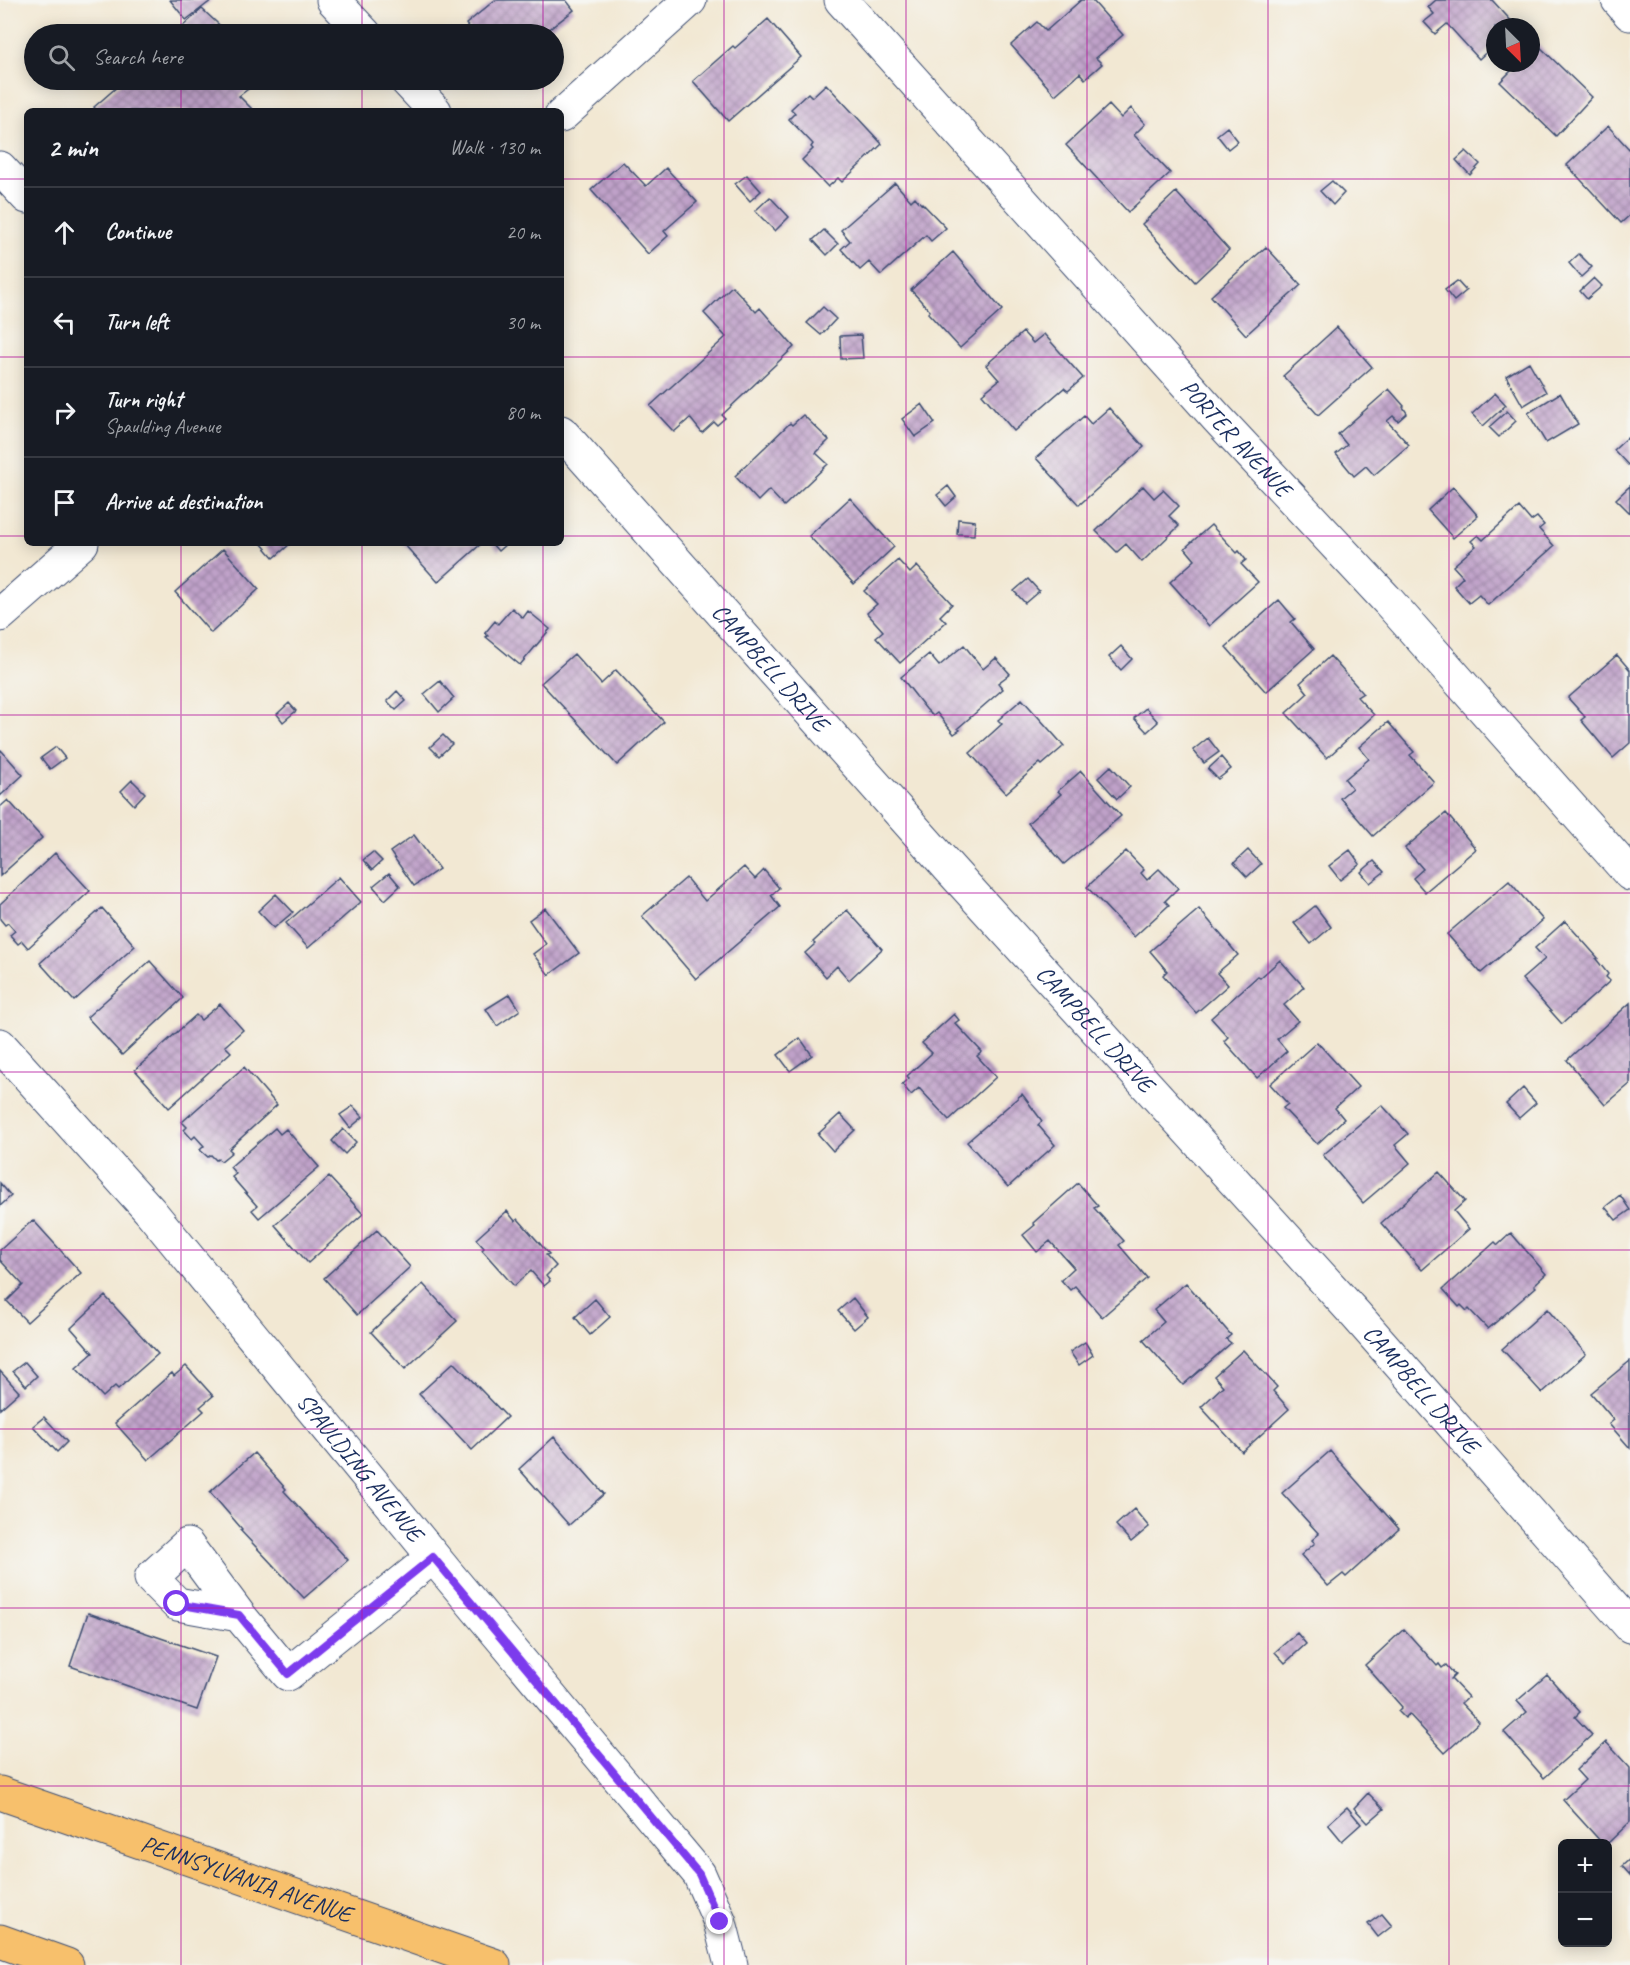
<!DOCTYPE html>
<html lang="en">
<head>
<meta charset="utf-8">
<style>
	:root { --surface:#171b24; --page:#20242c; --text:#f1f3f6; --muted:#9ea1a6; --line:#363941 }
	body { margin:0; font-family:Caveat,sans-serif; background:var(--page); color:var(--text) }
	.controls { position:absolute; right:18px; bottom:18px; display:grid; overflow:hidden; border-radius:9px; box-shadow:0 3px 15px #0003 }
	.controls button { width:54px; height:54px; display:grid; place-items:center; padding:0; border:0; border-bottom:2px solid var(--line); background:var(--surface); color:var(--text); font:30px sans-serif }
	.compass { position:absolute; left:1486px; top:18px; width:54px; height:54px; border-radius:50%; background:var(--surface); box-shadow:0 3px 15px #0003; rotate:156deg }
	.stop { position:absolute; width:18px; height:18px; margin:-14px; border:4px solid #7c3aed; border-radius:50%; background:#fff }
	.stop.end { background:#7c3aed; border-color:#fff; box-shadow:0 2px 6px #0008 }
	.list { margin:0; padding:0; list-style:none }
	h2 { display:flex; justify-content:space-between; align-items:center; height:78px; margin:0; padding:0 24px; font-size:26px }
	h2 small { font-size:20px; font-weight:400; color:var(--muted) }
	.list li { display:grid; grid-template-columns:39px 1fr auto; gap:18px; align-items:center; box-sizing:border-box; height:90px; padding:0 24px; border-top:2px solid var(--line) }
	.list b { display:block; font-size:22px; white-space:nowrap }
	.list p { margin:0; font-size:20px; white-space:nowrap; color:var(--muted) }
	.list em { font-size:20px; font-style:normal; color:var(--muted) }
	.icon { flex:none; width:33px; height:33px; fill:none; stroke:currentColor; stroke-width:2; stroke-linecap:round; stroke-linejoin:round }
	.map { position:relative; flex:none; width:1630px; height:1965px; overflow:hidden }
	.search { position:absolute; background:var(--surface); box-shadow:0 3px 15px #0003; left:24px; top:24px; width:540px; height:66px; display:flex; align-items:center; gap:15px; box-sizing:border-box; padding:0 21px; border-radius:33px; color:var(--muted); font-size:22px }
	.panel { position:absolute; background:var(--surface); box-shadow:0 3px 15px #0003; left:24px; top:108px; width:540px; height:438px; border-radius:9px }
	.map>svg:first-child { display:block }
</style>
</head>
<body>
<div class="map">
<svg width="1630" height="1965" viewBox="0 0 1630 1965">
	<defs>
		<pattern id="building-cross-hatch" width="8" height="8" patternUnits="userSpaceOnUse" patternTransform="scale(1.5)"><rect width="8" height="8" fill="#c0a2c9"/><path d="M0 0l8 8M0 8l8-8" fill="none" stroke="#9b84a6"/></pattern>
	</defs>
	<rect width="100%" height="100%" fill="#f6f6f2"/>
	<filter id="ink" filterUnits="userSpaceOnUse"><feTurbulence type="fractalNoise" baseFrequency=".0167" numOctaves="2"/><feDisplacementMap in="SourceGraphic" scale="12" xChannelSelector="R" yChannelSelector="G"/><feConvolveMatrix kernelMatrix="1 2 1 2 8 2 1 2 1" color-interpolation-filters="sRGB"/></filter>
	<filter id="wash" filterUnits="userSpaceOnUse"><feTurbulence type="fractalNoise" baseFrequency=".008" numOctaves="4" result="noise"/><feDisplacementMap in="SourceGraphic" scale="24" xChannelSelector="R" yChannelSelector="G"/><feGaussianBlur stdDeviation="1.35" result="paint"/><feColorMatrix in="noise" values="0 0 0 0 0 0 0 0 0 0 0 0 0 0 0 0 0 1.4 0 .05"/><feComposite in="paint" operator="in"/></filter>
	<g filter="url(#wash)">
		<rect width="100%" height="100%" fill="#f2e8d3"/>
		<g id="blocks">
			<!-- building -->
			<path fill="url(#building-cross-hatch)" d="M170 0H212L186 20Z
				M495 0H566L574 10 543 34H474L466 24Z
				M1081 0H1092L1123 35 1096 58 1102 64 1085 79 1080 73 1055 95 1011 45 1037 22 1046 31Z
				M1436 0H1492L1515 25 1513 27H1495V44L1479 59 1447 24 1435 34 1424 22 1434 14 1428 7Z
				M202 9 229 34H174Z
				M768 19 801 57 728 121 693 81 733 46 735 48Z
				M1537 44 1592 97 1556 136 1500 82 1519 63H1531V50Z
				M125 80H260L239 96 254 111H97L94 107Z
				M826 84 882 144 842 182 838 178 828 187 802 160 813 149 811 147 813 144 789 119 795 113 791 109 808 93 812 97Z
				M1109 105 1121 118 1131 108 1145 124 1134 135 1170 173 1128 212 1066 145Z
				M1608 126 1630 150V215L1621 223 1567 165Z
				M1227 127 1238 141 1228 149 1217 135Z
				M1466 151 1480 164 1470 175 1456 160Z
				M623 162 646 186 666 168 697 202 664 231 668 236 648 254 591 190Z
				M747 175 761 191 750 201 735 184Z
				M1332 181 1344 193 1333 205 1320 191Z
				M895 183 911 201 915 197 921 204 922 203 946 228 931 241 926 235 881 275 869 262 860 270 841 249 850 241 841 230Z
				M1176 192 1229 250 1195 282 1142 224Z
				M770 197 789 217 775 231 755 211Z
				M824 230 838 244 827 255 813 240Z
				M1266 247 1301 285 1246 335 1211 296Z
				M953 252 1002 310 960 348 928 313 930 311 911 290Z
				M1579 254 1592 267 1581 277 1569 263Z
				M1594 278 1602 286 1587 299 1580 291Z
				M1457 281 1466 291 1454 301 1445 290Z
				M732 286 756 312 760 308 794 347 722 415 725 418 717 425 714 422 702 433 690 418 674 432 650 406 726 337 704 313Z
				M823 307 836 319 821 335 807 323Z
				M1337 327 1372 367 1318 415 1283 376Z
				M1023 332 1033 343 1044 334 1083 378 1068 391 1064 388 1014 431 982 394 999 380 986 365Z
				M861 335 863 358 841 359 840 336Z
				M1529 362 1546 392 1523 406 1506 376Z
				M1389 389 1404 406 1403 407 1407 413 1398 421 1393 416 1387 421 1409 445 1374 475 1366 466 1354 476 1336 454 1347 445 1338 434Z
				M1495 393 1506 405 1483 426 1472 414Z
				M1560 393 1578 424 1546 443 1528 413Z
				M922 404 935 423 915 437 902 419Z
				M1109 408 1144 447 1079 505 1036 458 1084 416 1091 424Z
				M1507 411 1516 421 1499 437 1489 427Z
				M803 415 829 440 816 453 828 464 784 506 769 490 758 501 735 476 790 423 792 425Z
				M1627 438 1630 442V463L1628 465 1614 450Z
				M948 486 956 497 946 506 937 495Z
				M1143 486 1154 498 1163 490 1179 506 1169 516 1179 526 1142 562 1126 544 1117 552 1096 531Z
				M1630 486V513L1616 499Z
				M1453 487 1478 516 1453 538 1428 510Z
				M850 498 894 547 854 584 809 536Z
				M1519 507 1531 521 1537 517 1544 525 1539 529 1554 546 1488 605 1479 595 1469 603 1454 586 1463 577 1453 566 1476 546 1471 541 1478 535 1483 540Z
				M958 519 975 521 974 535 957 534Z
				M1211 525 1237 553 1239 551 1246 560 1241 564 1258 582 1209 626 1170 582 1195 560 1185 548Z
				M261 543H291L274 558Z
				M403 543H482L438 582Z
				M491 543H507L498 551Z
				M223 549 259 589 211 633 175 592Z
				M898 560 910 573 917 566 952 604 940 616 946 622 900 663 876 637 883 631 867 613 877 604 864 591Z
				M1028 579 1039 591 1025 603 1014 591Z
				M1279 600 1295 619 1291 622 1314 649 1266 692 1226 647Z
				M512 608 523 618 528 611 550 629 520 665 486 637 488 636 485 633 495 621 498 624Z
				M964 645 983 669 996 658 1010 674 998 683 1003 689 958 728 960 730 954 734 937 713 933 716 926 709 901 677 929 654 939 666Z
				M1121 646 1132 659 1121 670 1109 657Z
				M574 654 601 684 616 670 664 722 617 765 541 683Z
				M1617 655 1630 670V743L1613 758 1581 720 1585 717 1568 698Z
				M1330 656 1363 693 1357 697 1374 715 1327 758 1286 713 1308 693 1300 683Z
				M440 681 454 698 439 712 424 694Z
				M397 691 406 701 396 710 387 701Z
				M1022 699 1064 746 1042 765 1040 763 1006 793 970 753 1002 724 998 720Z
				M289 703 296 711 283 722 277 714Z
				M1146 708 1158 722 1147 732 1134 718Z
				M1388 722 1414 752 1410 755 1434 782 1373 836 1340 798 1352 788 1345 779 1369 759 1359 747Z
				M443 735 452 744 439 756 430 747Z
				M1208 738 1219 752 1204 763 1193 750Z
				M56 747 65 758 50 769 41 758Z
				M1 750 23 775 0 796V752Z
				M1221 757 1231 769 1218 779 1208 769Z
				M1111 766 1130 787 1117 799 1098 778Z
				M1081 771 1121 816 1064 864 1028 823 1061 794 1058 791Z
				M132 780 145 793 134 805 121 791Z
				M8 800 42 838 0 876V807Z
				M1446 813 1476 849 1425 892 1413 878 1423 869 1405 848Z
				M414 835 439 869 414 886 390 852Z
				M1248 850 1261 864 1247 877 1234 863Z
				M1350 850 1360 864 1340 880 1329 866Z
				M1126 851 1144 870 1141 873 1147 880 1159 869 1178 888 1165 901 1169 905 1134 937 1087 887Z
				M373 852 382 861 372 870 363 860Z
				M55 853 90 891 28 948 22 941 18 944 10 935 15 931 8 923 5 925 0 919V904Z
				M1374 861 1384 872 1370 883 1361 872Z
				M744 867 755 879 764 870 779 888 771 895 780 907 696 979 642 916 686 878 705 901Z
				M389 873 400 886 385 900 373 886Z
				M339 877 361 902 308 948 286 923Z
				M1509 881 1543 920 1481 973 1447 934Z
				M276 894 293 912 274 928 258 911Z
				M1315 906 1331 927 1311 944 1294 923Z
				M102 908 135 946 74 1001 40 963Z
				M545 908 579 953 549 975 533 954 546 944 529 920Z
				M1199 909 1238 955 1217 973 1228 985 1196 1013 1163 975 1167 971 1150 951Z
				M847 910 882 949 849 980 837 966 826 977 805 953 815 944 813 942Z
				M1565 921 1598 958 1596 959 1608 974 1606 977 1610 981 1562 1024 1522 979 1545 959 1535 948Z
				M1280 960 1304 987 1284 1005 1298 1021 1277 1039 1287 1051 1257 1078 1224 1041 1228 1037 1211 1018 1258 976 1260 978Z
				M150 961 183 998 122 1055 87 1017Z
				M510 994 520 1010 497 1026 486 1009Z
				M1630 1003V1084L1605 1105 1567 1060Z
				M220 1004 243 1030 225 1046 231 1052 169 1108 135 1070 196 1015 201 1020Z
				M954 1014 959 1020 955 1023 982 1052 977 1056 996 1077 949 1120 919 1088 911 1095 902 1084 909 1078 907 1076 932 1053 922 1043Z
				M800 1038 812 1055 790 1071 778 1055Z
				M1317 1042 1358 1087 1335 1108 1344 1119 1317 1144 1283 1108 1288 1104 1270 1084Z
				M244 1067 277 1105 229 1149 232 1152 221 1161 218 1159 216 1160 211 1155 208 1157 200 1150 204 1146 195 1136 192 1139 184 1130 187 1127 182 1122Z
				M1523 1088 1536 1103 1519 1118 1506 1104Z
				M1022 1094 1042 1121 1038 1125 1055 1145 1008 1187 967 1142Z
				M1382 1105 1408 1134 1395 1145 1410 1163 1363 1203 1323 1155Z
				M353 1106 363 1117 350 1128 340 1115Z
				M840 1114 855 1130 833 1151 818 1134Z
				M275 1128 280 1134 286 1129 319 1167 259 1218 252 1210 257 1206 232 1177 236 1174 230 1167Z
				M343 1129 356 1142 345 1154 332 1141Z
				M1439 1172 1465 1201 1454 1211 1469 1229 1422 1270 1381 1223Z
				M329 1177 363 1214 308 1263 275 1225Z
				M0 1183 11 1196 0 1206Z
				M1078 1183 1098 1206 1094 1208 1124 1241 1119 1245 1147 1278 1102 1317 1075 1286 1070 1290 1061 1280 1074 1268 1050 1241 1037 1252 1023 1235 1035 1225 1033 1223Z
				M1620 1195 1630 1210 1616 1220 1605 1207Z
				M507 1211 515 1221 518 1219 549 1254 546 1255 556 1266 546 1276 550 1281 544 1286 531 1271 514 1286 482 1250 484 1248 476 1239Z
				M33 1220 81 1273 27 1322 7 1301 23 1285 0 1260V1250Z
				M377 1230 410 1267 357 1315 324 1278Z
				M1511 1233 1546 1274 1534 1285 1536 1287 1488 1329 1469 1309 1467 1311 1461 1305 1459 1307 1443 1289 1495 1242 1498 1245Z
				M1186 1283 1231 1335 1226 1339 1231 1343 1183 1385 1143 1340 1164 1322 1154 1310Z
				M423 1284 457 1321 405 1369 371 1332Z
				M105 1296 158 1354 118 1389 115 1386 103 1397 76 1368 93 1353 71 1328Z
				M853 1298 868 1317 854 1329 838 1311Z
				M595 1299 610 1317 590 1335 575 1317Z
				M1547 1309 1586 1354 1542 1393 1502 1349Z
				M1085 1342 1093 1355 1079 1365 1070 1352Z
				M1243 1350 1277 1387 1273 1391 1289 1409 1242 1452 1201 1407 1223 1386 1214 1376Z
				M1630 1361V1448L1609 1424 1614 1420 1591 1393Z
				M25 1362 37 1376 26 1386 13 1371Z
				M454 1362 507 1417 472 1450 419 1394Z
				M186 1366 213 1396 200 1407 204 1411 148 1460 115 1423 172 1373 174 1376Z
				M0 1371 19 1392 0 1409Z
				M44 1417 67 1442 57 1452 33 1426Z
				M554 1437 604 1494 569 1525 519 1469Z
				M1330 1451 1399 1529 1346 1577 1343 1574 1328 1586 1301 1555 1315 1543 1312 1540 1319 1534 1282 1493Z
				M254 1453 286 1489 284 1491 348 1560 304 1598 240 1530 242 1529 210 1492Z
				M1134 1509 1149 1527 1131 1542 1116 1525Z
				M88 1613 216 1657 197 1710 70 1666Z
				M1404 1629 1437 1666 1439 1664 1442 1668 1446 1665 1455 1675 1451 1679 1468 1697 1461 1703 1479 1722 1445 1753 1409 1714 1405 1718 1398 1711 1402 1707 1365 1665Z
				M1297 1633 1306 1644 1285 1663 1275 1652Z
				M1547 1675 1580 1712 1575 1717 1592 1735 1544 1778 1504 1732 1527 1712 1517 1701Z
				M1606 1742 1630 1768V1822L1607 1844H1603L1563 1800 1585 1780 1576 1770Z
				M1368 1793 1384 1809 1368 1823 1354 1808Z
				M1347 1807 1361 1824 1342 1841 1328 1824Z
				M1630 1859V1875L1622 1866Z
				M1382 1914 1392 1926 1378 1937 1368 1924Z"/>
		</g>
	</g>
	<g filter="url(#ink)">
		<use href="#blocks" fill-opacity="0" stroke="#3b4b70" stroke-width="1.5"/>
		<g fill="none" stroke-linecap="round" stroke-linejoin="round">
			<defs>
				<g id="minor">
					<path d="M333 0 365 34"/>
					<path id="s1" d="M841 0 1217 418 1388 601 1630 874"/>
					<path d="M1618 0 1630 14"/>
					<path d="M406 80 435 111"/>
					<path d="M561 116 690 0"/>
					<path d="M0 168 27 197"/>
					<path id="s2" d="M561 432 950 869 1356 1315 1630 1626"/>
					<path d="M0 615 82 543"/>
					<path id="s3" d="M0 1045 150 1211 446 1572 699 1874 720 1922 731 1965"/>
					<path d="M239 1615 177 1604 151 1578 187 1545 239 1615 288 1674 433 1557"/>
				</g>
				<g id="highway">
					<path id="s4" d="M0 1793 494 1965"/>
					<path d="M0 1941 67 1965"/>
				</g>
			</defs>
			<!-- minor casing -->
			<use href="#minor" stroke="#3b4b70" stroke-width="35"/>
			<!-- highway casing -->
			<use href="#highway" stroke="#3b4b70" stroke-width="35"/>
			<!-- minor -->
			<use href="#minor" stroke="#fff" stroke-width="33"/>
			<!-- highway -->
			<use href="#highway" stroke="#f7c06c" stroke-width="33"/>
		</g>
	</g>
	<g fill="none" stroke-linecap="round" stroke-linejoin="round" filter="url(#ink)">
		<!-- route -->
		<path stroke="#7c3aed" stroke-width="8" d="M177 1604 239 1615 288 1674 433 1557 699 1874 720 1922"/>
	</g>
	<!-- grid -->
	<path fill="none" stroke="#b5179e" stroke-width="1.5" stroke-opacity="0.55" d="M181 0V34M362 0V34M543 0V34M724 0V1965M906 0V1965M1087 0V1965M1268 0V1965M1449 0V1965M181 80V111M362 80V111M543 80V111M0 179H27M561 179H1630M0 357H27M561 357H1630M0 536H27M561 536H1630M181 543V1965M362 543V1965M543 543V1965M0 715H1630M0 893H1630M0 1072H1630M0 1250H1630M0 1429H1630M0 1608H1630M0 1786H1630"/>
	<g text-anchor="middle" stroke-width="6" stroke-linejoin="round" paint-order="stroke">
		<!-- street labels -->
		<g font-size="24" fill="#1b2f5e" stroke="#f6f6f2">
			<text dy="8" stroke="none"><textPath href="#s1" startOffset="590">PORTER AVENUE</textPath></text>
			<text dy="8" stroke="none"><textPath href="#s2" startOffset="315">CAMPBELL DRIVE</textPath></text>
			<text dy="8" stroke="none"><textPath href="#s2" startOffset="801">CAMPBELL DRIVE</textPath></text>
			<text dy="8" stroke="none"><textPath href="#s2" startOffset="1287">CAMPBELL DRIVE</textPath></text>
			<text dy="8" stroke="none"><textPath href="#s3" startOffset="555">SPAULDING AVENUE</textPath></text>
			<text dy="8" stroke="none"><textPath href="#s4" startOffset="261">PENNSYLVANIA AVENUE</textPath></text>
		</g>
	</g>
</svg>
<div class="controls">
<button>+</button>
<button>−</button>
</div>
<svg class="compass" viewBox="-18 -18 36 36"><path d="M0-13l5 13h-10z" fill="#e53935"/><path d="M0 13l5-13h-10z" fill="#9ea1a6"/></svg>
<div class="stop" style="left:177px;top:1604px"></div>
<div class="stop end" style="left:720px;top:1922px"></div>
<div class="search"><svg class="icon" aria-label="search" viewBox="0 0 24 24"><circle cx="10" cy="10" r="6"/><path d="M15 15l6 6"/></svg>Search here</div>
<section class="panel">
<h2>2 min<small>Walk · 130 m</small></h2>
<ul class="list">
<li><svg class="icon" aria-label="ahead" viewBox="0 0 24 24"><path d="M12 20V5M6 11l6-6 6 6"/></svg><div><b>Continue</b></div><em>20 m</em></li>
<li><svg class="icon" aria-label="left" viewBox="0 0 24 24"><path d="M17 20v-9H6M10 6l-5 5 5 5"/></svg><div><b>Turn left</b></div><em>30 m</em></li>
<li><svg class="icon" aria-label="right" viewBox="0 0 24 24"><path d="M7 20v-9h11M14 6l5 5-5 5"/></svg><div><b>Turn right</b><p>Spaulding Avenue</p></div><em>80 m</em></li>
<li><svg class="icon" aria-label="arrive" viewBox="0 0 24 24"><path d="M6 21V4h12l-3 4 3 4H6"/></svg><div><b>Arrive at destination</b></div></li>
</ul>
</section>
</div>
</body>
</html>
